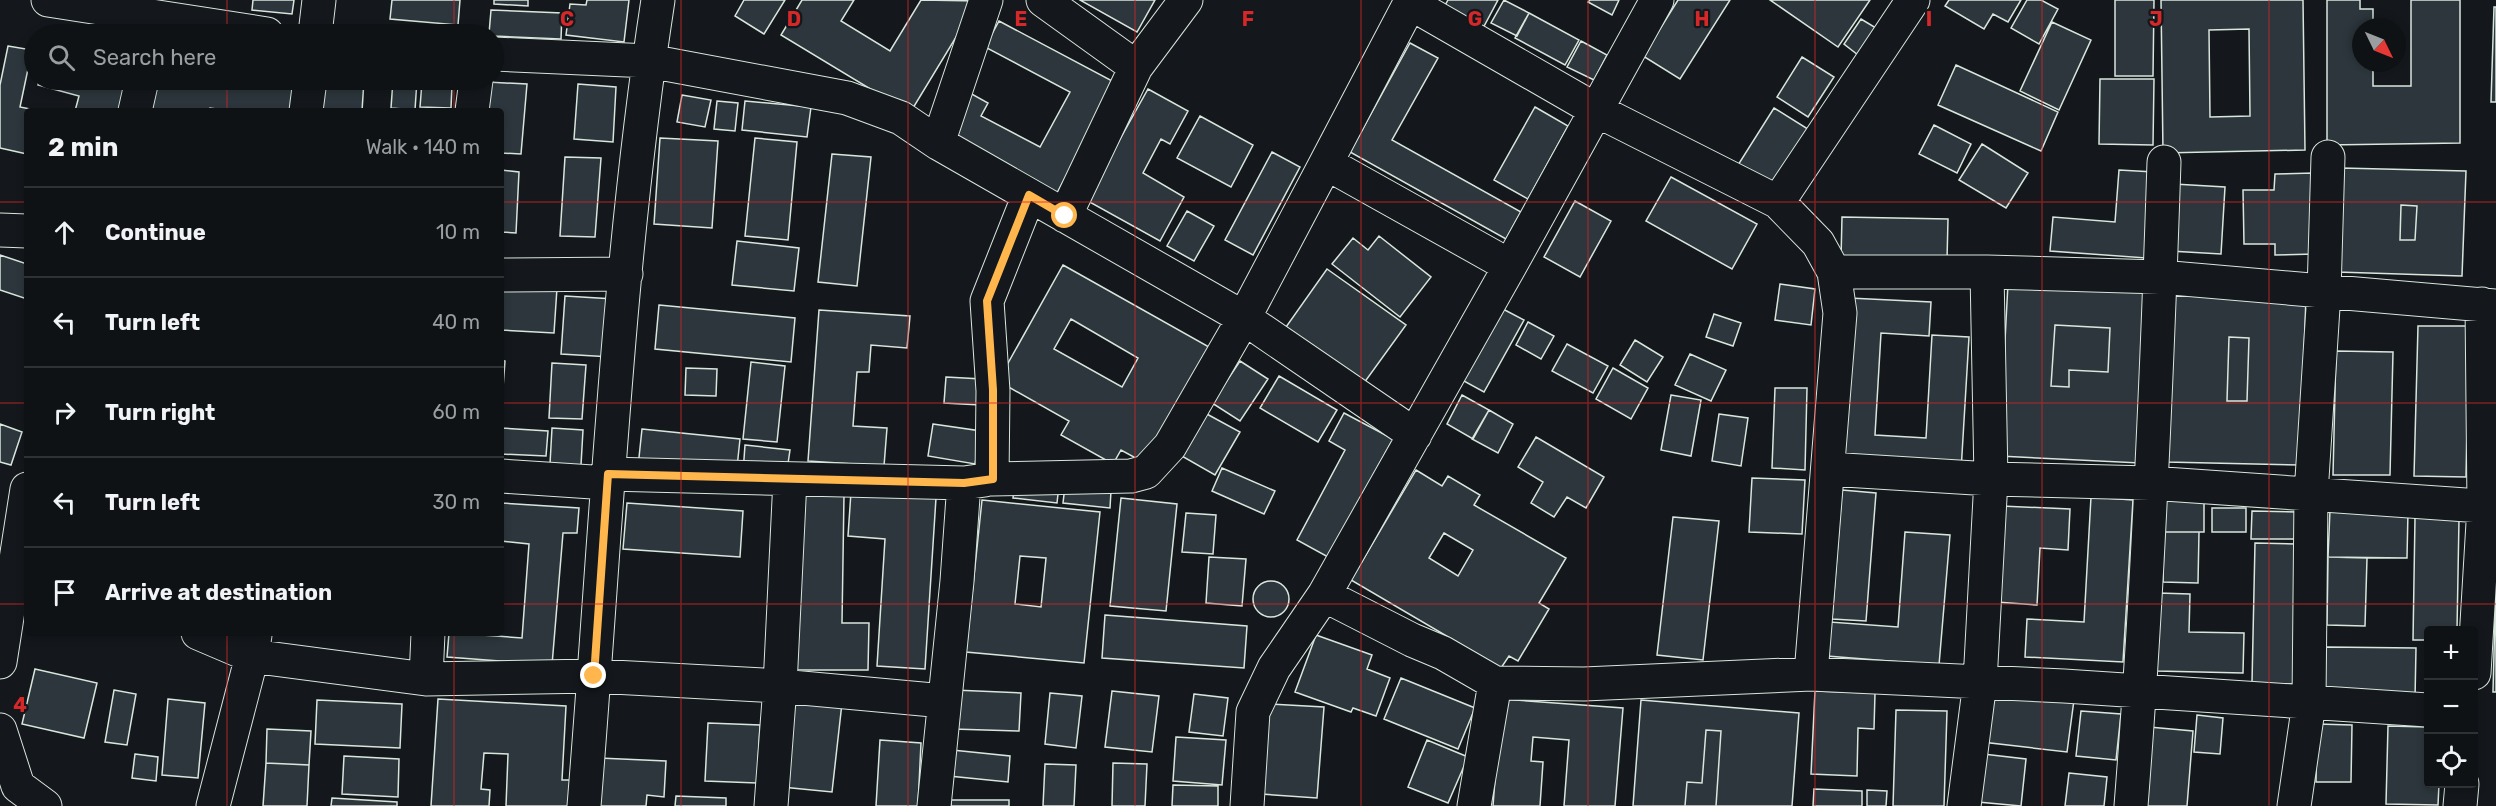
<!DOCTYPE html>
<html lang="en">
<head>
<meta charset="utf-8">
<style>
	:root { --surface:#0f1215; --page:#1d2022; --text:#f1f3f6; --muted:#9b9ea0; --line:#2f3234 }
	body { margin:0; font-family:Rubik,sans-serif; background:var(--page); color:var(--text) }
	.controls { position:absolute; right:18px; bottom:18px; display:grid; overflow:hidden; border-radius:6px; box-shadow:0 3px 9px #0003 }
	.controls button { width:54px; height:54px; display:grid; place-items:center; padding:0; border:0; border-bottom:2px solid var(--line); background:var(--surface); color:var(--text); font:30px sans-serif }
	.compass { position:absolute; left:2352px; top:18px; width:54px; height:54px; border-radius:50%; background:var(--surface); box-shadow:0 3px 9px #0003; rotate:133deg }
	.stop { position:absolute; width:18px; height:18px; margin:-14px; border:4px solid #ffb74d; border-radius:50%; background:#fff }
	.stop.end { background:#ffb74d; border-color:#fff; box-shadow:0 2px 6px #0008 }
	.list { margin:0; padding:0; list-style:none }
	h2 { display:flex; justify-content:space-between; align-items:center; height:78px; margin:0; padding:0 24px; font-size:26px }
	h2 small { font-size:20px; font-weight:400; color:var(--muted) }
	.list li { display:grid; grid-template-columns:39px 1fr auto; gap:18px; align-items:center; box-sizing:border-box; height:90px; padding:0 24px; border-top:2px solid var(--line) }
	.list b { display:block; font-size:22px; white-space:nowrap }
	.list em { font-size:20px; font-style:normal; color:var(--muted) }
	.icon { flex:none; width:33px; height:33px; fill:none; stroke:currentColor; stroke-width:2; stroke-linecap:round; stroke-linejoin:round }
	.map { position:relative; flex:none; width:2496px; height:806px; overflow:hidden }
	.search { position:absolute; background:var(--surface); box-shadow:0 3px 9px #0003; left:24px; top:24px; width:480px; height:66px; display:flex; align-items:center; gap:15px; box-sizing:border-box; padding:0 21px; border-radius:33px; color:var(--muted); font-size:22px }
	.panel { position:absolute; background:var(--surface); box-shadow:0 3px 9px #0003; left:24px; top:108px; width:480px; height:528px; border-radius:6px }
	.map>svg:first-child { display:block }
</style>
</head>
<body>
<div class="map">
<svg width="2496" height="806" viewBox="0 0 2496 806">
	<rect width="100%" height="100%" fill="#14181c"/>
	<!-- building -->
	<path fill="#2c363c" stroke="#d8e6dc" stroke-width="1.5" fill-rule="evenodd" d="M253 0H294L292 14 252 10Z
		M392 0H460L458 25 390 19Z
		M494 0H528V6L494 4Z
		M587 0H629L624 42 566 35 570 4 586 5Z
		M744 0H785L764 34 735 16Z
		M802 0H854L841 21 890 51 921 0 978 1 910 113 781 35Z
		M1080 0H1155L1137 32Z
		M1448 0H1498L1482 30 1443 9Z
		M1504 0 1529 13 1517 36 1491 23Z
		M1590 0H1619L1612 15 1588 2Z
		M1678 0H1730L1680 79 1643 56Z
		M1770 0H1870L1838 47Z
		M1949 0H2021L2008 22 1993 14 1984 29 1945 6Z
		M2027 0H2041L2058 9 2039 44 2011 28Z
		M2115 0H2154L2153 76H2115Z
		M2161 0H2303L2305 150 2163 153ZM2249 29 2250 116 2210 117 2209 30Z
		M2327 0H2360V9H2373V27H2361V63H2373V86H2411V0H2460V143L2327 145Z
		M2494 7H2496V102H2491Z
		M491 10 562 13 561 39 494 36 489 34Z
		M1529 13 1579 40 1565 65 1515 38Z
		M1861 19 1876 28 1858 55 1844 44Z
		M999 21 1116 83 1057 193 948 134 970 93 988 103 981 116 1040 147 1070 92 985 47Z
		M2052 22 2091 40 2059 110 2020 91Z
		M1581 41 1607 55 1594 80 1567 67Z
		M1410 43 1438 58 1392 140 1521 212 1506 239 1350 152Z
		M8 46 32 50 20 107 40 111H27V154L0 148V85Z
		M1802 57 1834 77 1808 117 1777 97Z
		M1956 65 2058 112 2041 151 1938 105Z
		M2100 79H2154L2153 145 2099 144Z
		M39 80H129L124 111H75L79 96 38 85Z
		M156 80H297L293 111H232L210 108V111H152Z
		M318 80H364L362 111H316Z
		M393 80H417L415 110 391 108Z
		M422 82 452 85 451 108 420 107Z
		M487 82 527 84 521 154 501 153V111H486Z
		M578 84 616 87 613 142 574 139Z
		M1148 89 1188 111 1170 144 1161 139 1143 173 1184 197 1160 241 1086 200Z
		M682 95 711 100 705 127 677 122Z
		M717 101 738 103 735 131 714 129Z
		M745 101 811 107 807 137 742 130Z
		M1535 107 1568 126 1528 199 1494 180Z
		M1774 108 1811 131 1773 188 1738 165Z
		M1200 116 1253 145 1231 187 1177 158Z
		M1934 125 1971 144 1957 173 1919 154Z
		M660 138 718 141 712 228 654 224Z
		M755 138 797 142 788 240 745 236Z
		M1982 144 2028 173 2006 208 1959 180Z
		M1272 152 1300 167 1253 255 1225 240Z
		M832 154 871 157 857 286 818 282Z
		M565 157 601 158 595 237 560 236Z
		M2341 168 2466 171 2462 276 2337 272ZM2401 205 2417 206 2415 240H2400Z
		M501 170 519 172 516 233 501 232Z
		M2119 170 2154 172 2146 258 2050 251 2053 217 2115 222Z
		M2314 173 2315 254 2275 255V244H2244L2243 190H2274L2275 174Z
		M1671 177 1757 224 1732 269 1646 221Z
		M2174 184 2225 187 2221 254 2170 251Z
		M1575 201 1611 221 1580 277 1544 257Z
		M2401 205 2417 206 2415 240H2400Z
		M1187 211 1214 226 1194 261 1167 246Z
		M1842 217 1948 219 1947 260 1841 259Z
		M1379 236 1431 277 1400 317 1332 264 1353 238 1368 250Z
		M737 241 799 248 794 291 732 285Z
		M0 255 27 264V299L0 290Z
		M1063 265 1209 347 1143 462 1121 450 1113 464 1061 435 1069 421 998 381ZM1071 319 1138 358 1122 387 1054 349Z
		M1327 269 1406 325 1364 383 1286 327Z
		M2008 283 2150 289 2140 463 1999 456ZM2055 325 2110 328 2108 372 2069 370V387L2051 386Z
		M1780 284 1815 289 1811 325 1775 320Z
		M501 286 557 288 554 333 501 330Z
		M2172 294 2306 297 2300 465 2166 462ZM2229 337 2249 338 2247 401H2227Z
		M565 296 614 299 611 357 561 354Z
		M1849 298 1931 302 1929 336 1881 333 1875 435 1926 438 1932 335 1969 337 1961 471 1838 464Z
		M659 305 795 318 791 362 655 349Z
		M1501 308 1524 320 1484 392 1462 380Z
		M819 310 910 316 907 348 871 345 869 372H857L853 426 887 428 884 466 808 461Z
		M1714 314 1741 323 1733 346 1706 337Z
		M1528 322 1554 336 1541 359 1516 345Z
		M2055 325 2110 328 2108 372 2069 370V387L2051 386Z
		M2418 326H2469L2466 477 2414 476Z
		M2229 337 2249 338 2247 401H2227Z
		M1635 340 1663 357 1647 382 1620 365Z
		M1567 344 1608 366 1593 393 1552 371Z
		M2336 351 2393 352 2390 475H2333Z
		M1690 354 1726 370 1711 401 1675 385Z
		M501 360 505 361 501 414Z
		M1240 361 1268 379 1240 421 1212 403Z
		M751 362 785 366 777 442 743 439Z
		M552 363 586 365 582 419 549 418Z
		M686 368 717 369 716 396 685 395Z
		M1613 368 1648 388 1631 419 1596 399Z
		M1279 376 1337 410 1318 442 1260 408Z
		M946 377 982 379 980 405 944 403Z
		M1775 388H1807L1805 470 1772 468Z
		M1462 395 1489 410 1473 439 1447 424Z
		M1671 395 1701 400 1691 456 1661 450Z
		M1489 410 1513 424 1498 453 1472 439Z
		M1205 413 1240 432 1215 475 1180 455Z
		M1344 413 1393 439 1328 557 1297 540 1345 450 1329 441Z
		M1719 414 1748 418 1741 466 1712 461Z
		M0 424 22 432 11 465 0 462Z
		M933 424 981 431 975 464 928 456Z
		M501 428 548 431 546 456 501 454Z
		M552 428 583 430 581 465 550 464Z
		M642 429 740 439 736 477 638 467Z
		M1536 437 1604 477 1586 508 1567 497 1554 517 1531 503 1543 482 1518 467Z
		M745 445 790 450 786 477 743 473Z
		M1222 468 1275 491 1264 514 1212 491Z
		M1416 470 1442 486 1448 476 1480 495 1474 505 1566 558 1539 603 1549 609 1518 661 1509 656 1501 668 1351 580ZM1444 533 1473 550 1458 576 1429 558Z
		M1752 478 1805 480 1802 534 1749 532Z
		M1015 481 1059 485 1057 503 1013 498Z
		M1065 486 1111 491 1110 508 1063 503Z
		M1842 490 1876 493 1866 621 1832 619Z
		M851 492 936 498 925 669 877 666 885 539 848 536Z
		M798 495H844L842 623H869L868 670H795Z
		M2091 497 2133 500 2123 662 2025 657 2027 619 2084 622Z
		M1121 498 1177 504 1166 611 1110 606Z
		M982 500 1100 512 1084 663 966 652ZM1020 556 1046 558 1041 607 1015 604Z
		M2165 500 2204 501V532H2164Z
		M501 503 579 508 577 533H563L552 665 447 657 449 633H482V635L522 638 529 544 501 541Z
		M627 503 743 511 740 557 623 549Z
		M2001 506 2070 509 2068 550 2040 548 2037 605 1996 602Z
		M2212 508H2246V532H2212Z
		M2330 510 2408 511 2407 558 2328 557Z
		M2252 511 2297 512 2296 539H2251Z
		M1186 513 1216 515 1213 554 1182 552Z
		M1673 517 1719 521 1703 660 1657 655Z
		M2415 518 2459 519 2457 630H2428V640H2413Z
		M1905 532 1950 535 1939 665 1827 656 1830 622 1898 627Z
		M2164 532H2199L2198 583 2163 582Z
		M2255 543 2296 544 2293 684 2252 683Z
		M1209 557 1246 559 1242 606 1206 603Z
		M2328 557 2367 558 2365 626 2327 625Z
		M2496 576V692H2493Z
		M1253 599a18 18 0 1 1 36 0a18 18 0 1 1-36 0Z
		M2158 593 2190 594 2189 632 2244 633 2243 673 2157 671Z
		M1105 615 1247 626 1244 668 1102 658Z
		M1316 635 1372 655 1367 669 1390 678 1376 716 1353 708 1351 712 1295 692Z
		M2326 647 2416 648 2415 699 2324 698Z
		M35 669 97 683 84 738 22 724Z
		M1401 678 1475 708 1458 749 1384 719Z
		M114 690 136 694 127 745 105 742Z
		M954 690 1021 693 1019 731 953 729Z
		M1988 690 2074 700 2067 752 1982 742Z
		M1112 691 1159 696 1152 752 1105 747Z
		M1815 691 1875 693 1874 729 1858 728 1857 776 1811 774Z
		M1050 693 1082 696 1076 748 1045 744Z
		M1194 694 1228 698 1223 736 1189 732Z
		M793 698 842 703 832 792 782 787Z
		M168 699 205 703 198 778 162 775Z
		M438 699 566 706 562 780H573L572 806H506L508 754 484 753 481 789 490 790 489 806H431Z
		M1501 699 1623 708 1615 806H1564L1569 740 1533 737 1531 761 1543 762 1540 806H1493Z
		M317 700 402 704 400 748 315 744Z
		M1641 700 1799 713 1792 806H1716L1721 731 1706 730 1702 783 1687 782 1685 806H1633Z
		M1268 704 1324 707 1317 798 1261 794Z
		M1896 710 1947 711 1944 806H1893Z
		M2081 711 2121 714 2116 760 2076 756Z
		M2197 715 2223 718 2220 754 2194 752Z
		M708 723 760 725 757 783 705 781Z
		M2317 724 2352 725 2351 782H2316Z
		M2388 726 2428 727V784H2439L2438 805 2386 804Z
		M2149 727 2193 731 2187 806H2142Z
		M267 729 311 731 309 765 266 763Z
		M1706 730 1721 731 1716 806H1685L1687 782 1702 783Z
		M1176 737 1226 740 1222 785 1173 781Z
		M880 740 921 743 918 806H876Z
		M1427 740 1468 757 1448 803 1408 787Z
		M952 750 1010 756 1008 782 949 776Z
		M135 754 158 757 156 781 132 778Z
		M1983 754 2026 759 2021 806 1978 802Z
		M344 756 399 759 398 797 342 794Z
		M599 758 666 761 664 797 647 795 646 806H597Z
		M266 763 309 765 307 806H263Z
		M1113 763 1147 764 1145 806H1112Z
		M1045 764 1076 765 1074 806H1043Z
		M2069 773 2107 777 2104 806H2065Z
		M1173 785 1218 786V806H1172Z
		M1814 789 1862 791V806H1813Z
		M1867 790 1887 791 1886 806H1867Z
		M676 796 726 798V806H675Z
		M332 798 397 802V806H331Z
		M951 800H1009V806H951Z"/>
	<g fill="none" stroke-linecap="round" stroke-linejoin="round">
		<defs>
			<path id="minor" d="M48 0 267 34
				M1043 0 1136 67
				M315 34 319 0
				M494 54 649 61 847 98 901 118 938 143 1244 318 1415 435
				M135 111 142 80
				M306 111 310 80
				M472 111 476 80
				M938 143 986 0
				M1029 195 987 301 993 391 992 479 1131 476 1146 472 1170 446 1244 318 1326 163
				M1778 202 1913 0
				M1065 216 1136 67 1186 0
				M0 230 27 231
				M1510 266 1326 163 1410 3 1596 110 1778 202 1818 243 1834 272 1840 313 1811 674
				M1834 272H1987L2160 277 2496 306
				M501 275 626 274
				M1828 469 1991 479 2150 483 2496 507
				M608 474 964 483
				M501 476 608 483
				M1324 595 1412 640 1443 653 1495 683 1584 684 1811 674 2064 686 2428 710
				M198 633 252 656 426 679 594 676 780 686 944 701
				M0 662 27 489
				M2474 673 2484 506 2482 304
				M426 679 428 633
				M0 730 18 786 45 806
				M213 806 252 656 255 635
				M584 806C606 537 617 267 658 0
				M771 806 780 686 790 479
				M934 806 957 581 964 483 985 480
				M1247 806 1253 712 1274 668 1324 595 1510 266 1657 0
				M1474 806 1495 683
				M1964 806 1980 682 1991 479 1987 272
				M2131 806C2148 592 2157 376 2164 162
				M2294 806 2309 703 2311 494 2324 292 2328 157
				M2460 806 2462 784"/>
		</defs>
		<!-- minor casing -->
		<use href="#minor" stroke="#d8e6dc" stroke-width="35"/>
		<!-- minor -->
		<use href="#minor" stroke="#14181c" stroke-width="33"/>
	</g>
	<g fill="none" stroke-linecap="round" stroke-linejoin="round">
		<!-- route -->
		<path stroke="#ffb74d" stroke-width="8" d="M594 676 608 474 964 483 993 479V390L987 301 1029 195 1065 216"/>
	</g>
	<!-- grid -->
	<path fill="none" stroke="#d62828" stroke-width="1.5" stroke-opacity="0.55" d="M227 0V34M454 0V34M681 0V806M908 0V806M1135 0V806M1361 0V806M1588 0V806M1815 0V806M2042 0V806M2269 0V806M227 80V111M454 80V111M0 202H27M501 202H2496M0 403H27M501 403H2496M0 604H27M501 604H2496M227 633V806M454 633V806"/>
	<g font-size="20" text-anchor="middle" font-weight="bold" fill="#d62828" stroke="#14181c" stroke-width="4.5" stroke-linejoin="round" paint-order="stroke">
		<text x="567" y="26">C</text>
		<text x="794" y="26">D</text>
		<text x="1021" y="26">E</text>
		<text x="1248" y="26">F</text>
		<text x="1475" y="26">G</text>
		<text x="1702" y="26">H</text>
		<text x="1929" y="26">I</text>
		<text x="2156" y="26">J</text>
		<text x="20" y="712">4</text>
	</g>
</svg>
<div class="controls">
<button>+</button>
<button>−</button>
<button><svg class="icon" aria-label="locate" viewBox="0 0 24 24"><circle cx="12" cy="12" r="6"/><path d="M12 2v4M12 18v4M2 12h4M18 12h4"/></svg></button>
</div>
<svg class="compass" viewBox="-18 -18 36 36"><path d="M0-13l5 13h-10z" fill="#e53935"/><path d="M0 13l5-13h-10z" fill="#9b9ea0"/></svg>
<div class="stop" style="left:1065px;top:216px"></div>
<div class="stop end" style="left:594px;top:676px"></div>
<div class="search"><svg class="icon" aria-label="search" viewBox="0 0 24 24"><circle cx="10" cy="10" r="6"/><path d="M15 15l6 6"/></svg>Search here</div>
<section class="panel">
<h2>2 min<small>Walk · 140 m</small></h2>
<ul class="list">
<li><svg class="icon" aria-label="ahead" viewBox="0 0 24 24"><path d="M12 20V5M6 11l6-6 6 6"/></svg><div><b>Continue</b></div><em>10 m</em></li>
<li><svg class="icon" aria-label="left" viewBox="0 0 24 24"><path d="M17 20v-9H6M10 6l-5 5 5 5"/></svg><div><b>Turn left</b></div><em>40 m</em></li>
<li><svg class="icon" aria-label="right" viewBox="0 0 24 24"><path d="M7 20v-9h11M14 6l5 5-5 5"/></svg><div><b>Turn right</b></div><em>60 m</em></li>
<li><svg class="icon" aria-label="left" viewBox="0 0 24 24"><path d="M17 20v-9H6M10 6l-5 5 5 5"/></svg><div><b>Turn left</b></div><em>30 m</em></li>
<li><svg class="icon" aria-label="arrive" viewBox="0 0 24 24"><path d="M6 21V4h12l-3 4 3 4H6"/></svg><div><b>Arrive at destination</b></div></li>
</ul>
</section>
</div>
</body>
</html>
